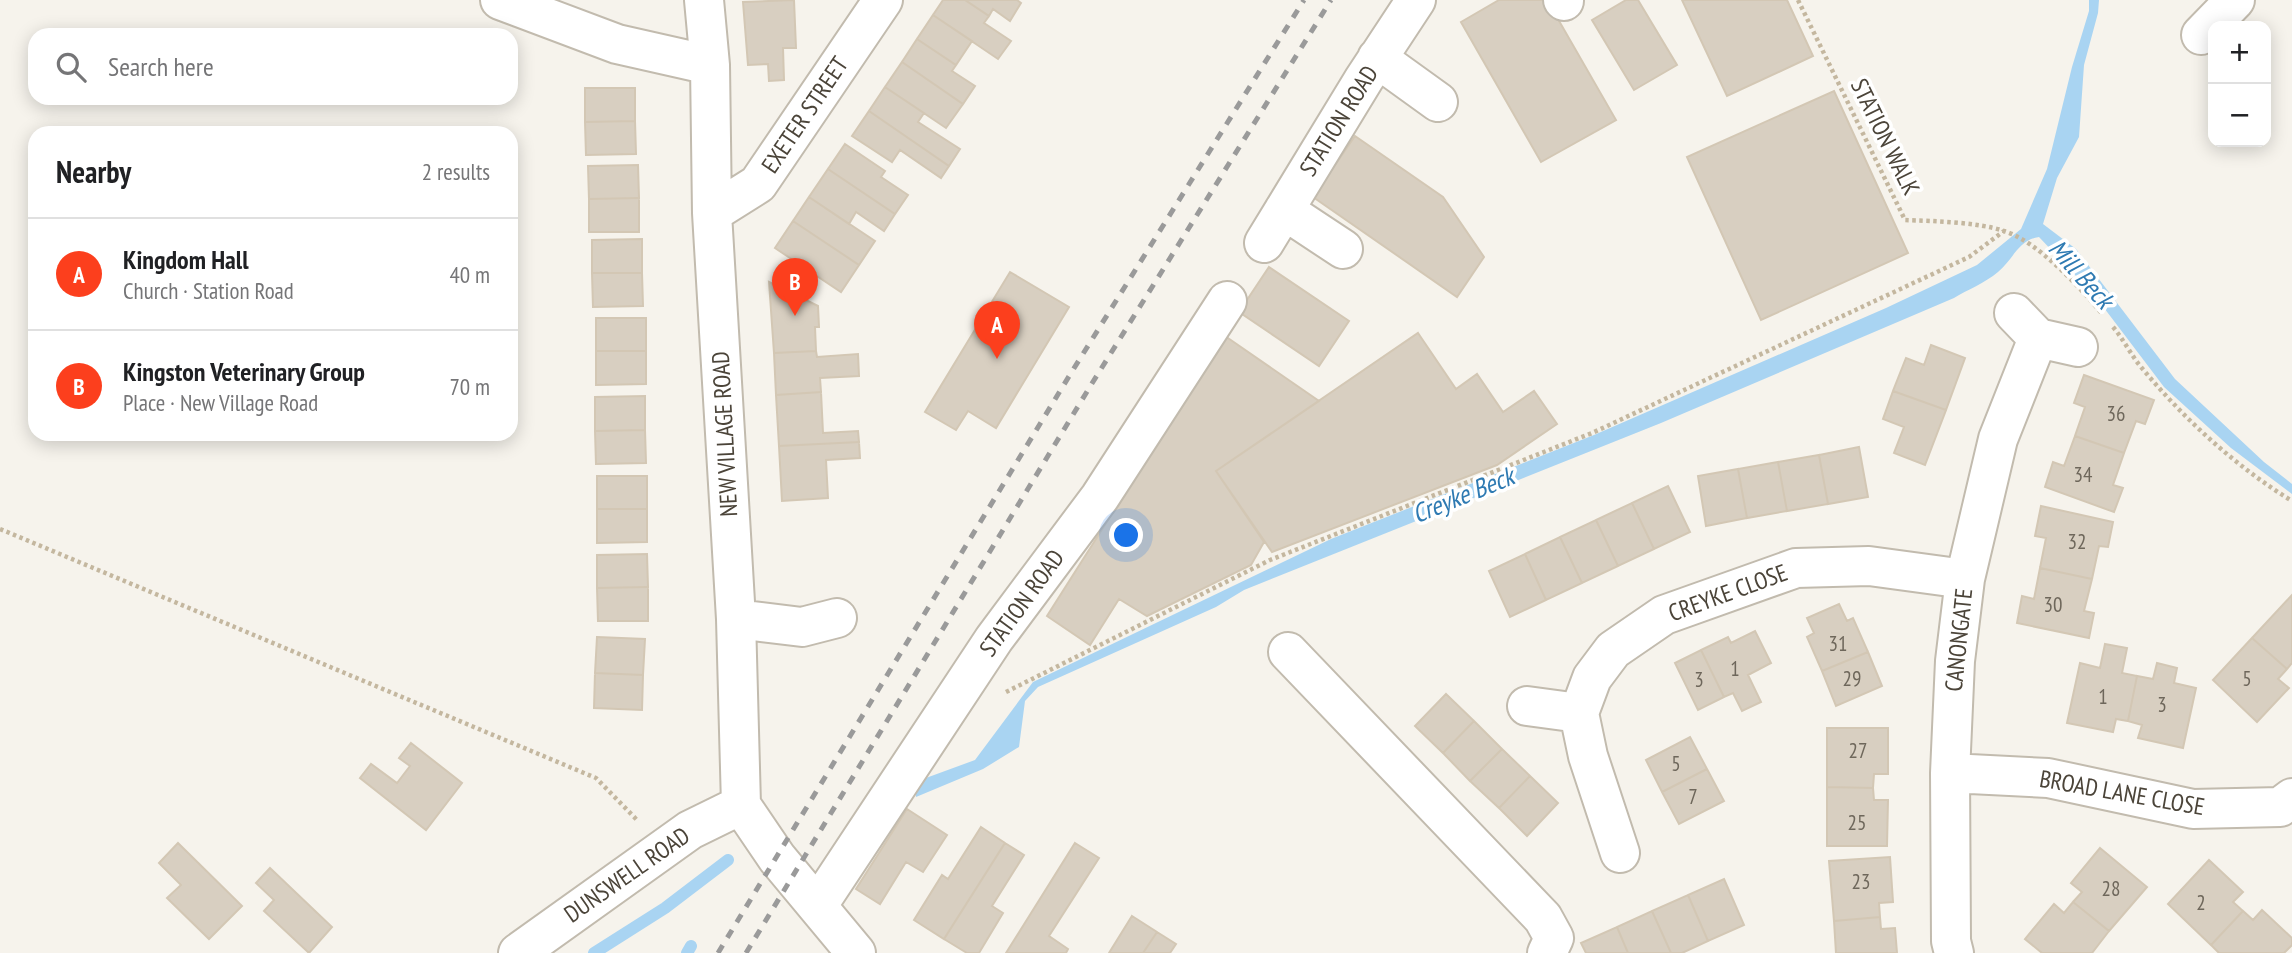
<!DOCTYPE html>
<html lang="en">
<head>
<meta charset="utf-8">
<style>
	:root { --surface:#fff; --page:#f6f6f6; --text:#202124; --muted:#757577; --line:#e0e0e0; --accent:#fc3f1d }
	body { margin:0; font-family:"PT Sans Narrow",sans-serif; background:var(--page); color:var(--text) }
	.controls { position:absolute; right:21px; top:21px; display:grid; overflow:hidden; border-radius:14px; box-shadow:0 4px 18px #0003 }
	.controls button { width:63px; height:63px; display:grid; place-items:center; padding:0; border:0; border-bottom:2px solid var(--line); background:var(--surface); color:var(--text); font:35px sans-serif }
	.you { position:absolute; left:1127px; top:536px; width:24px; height:24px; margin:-18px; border:5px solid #fff; border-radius:50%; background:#1a73e8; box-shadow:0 0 0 10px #1a73e833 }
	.badge { display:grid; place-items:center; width:46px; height:46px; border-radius:50%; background:var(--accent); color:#fff; font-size:23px; font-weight:700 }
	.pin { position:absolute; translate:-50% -58px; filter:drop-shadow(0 2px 4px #0008) }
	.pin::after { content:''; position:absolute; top:37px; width:24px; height:21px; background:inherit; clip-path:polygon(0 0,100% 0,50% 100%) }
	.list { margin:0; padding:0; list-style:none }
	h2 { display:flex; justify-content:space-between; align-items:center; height:91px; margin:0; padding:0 28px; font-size:30px }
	h2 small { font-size:23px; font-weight:400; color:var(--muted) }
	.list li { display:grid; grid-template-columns:46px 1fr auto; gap:21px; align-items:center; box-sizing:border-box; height:112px; padding:0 28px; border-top:2px solid var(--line) }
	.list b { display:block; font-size:26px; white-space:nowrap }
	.list p { margin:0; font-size:23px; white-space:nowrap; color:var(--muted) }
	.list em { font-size:23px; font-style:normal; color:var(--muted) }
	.icon { flex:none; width:38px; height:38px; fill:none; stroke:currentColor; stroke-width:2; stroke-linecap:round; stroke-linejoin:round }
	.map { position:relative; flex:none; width:2292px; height:953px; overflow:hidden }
	.search { position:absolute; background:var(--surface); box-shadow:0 4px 18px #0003; left:28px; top:28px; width:490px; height:77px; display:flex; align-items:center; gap:18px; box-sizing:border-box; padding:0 24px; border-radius:21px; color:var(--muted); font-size:26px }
	.panel { position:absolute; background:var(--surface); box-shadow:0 4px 18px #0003; left:28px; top:126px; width:490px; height:315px; border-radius:21px }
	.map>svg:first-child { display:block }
</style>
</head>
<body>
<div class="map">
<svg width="2292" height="953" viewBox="0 0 2292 953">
	<rect width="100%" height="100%" fill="#f6f3ec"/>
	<!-- water -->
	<path fill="#a9d4f2" d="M2089 0H2099L2098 13 2084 65 2079 137 2057 178 2043 224 2076 249 2175 379 2264 462 2292 484V494L2231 448 2164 387 2095 296 2039 237C2018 240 2013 260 1998 272 1985 283 1967 290 1954 298L1661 423 1244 590 1216 607 1038 687 1025 701 1019 747 983 769 916 797 915 782 975 760 1033 682 1331 539 1594 435 1886 308 1977 265 2021 229 2047 169 2072 67 2089 11Z"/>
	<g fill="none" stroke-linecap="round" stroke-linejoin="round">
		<!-- stream -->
		<path stroke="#a9d4f2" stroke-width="12" d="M594 953 665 908 728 860
			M687 953 691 946"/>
	</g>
	<!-- building -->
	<path fill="#d8cfc1" stroke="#d3c7b4" stroke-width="2" d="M794 0 796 48H783L784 80 769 81 768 64 748 65 743 2Z
		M943 0H965L989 16 984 23 1011 41 998 59 933 15Z
		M965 0H1017L1021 3 1010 21 993 9 989 16Z
		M1499 0H1547L1616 120 1541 162 1461 22Z
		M1626 0H1638L1677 65 1634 90 1592 20Z
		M1682 0H1787L1813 56 1727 96Z
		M933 15 972 41 956 65 917 39Z
		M917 39 956 65 952 71 975 86 963 104 902 62Z
		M902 62 963 104 946 128 885 87Z
		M885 87 924 113 918 122 960 149 949 166 869 111Z
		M585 88H635V121L585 122Z
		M1834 91 1908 253 1761 320 1687 157Z
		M869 111 949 166 941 178 900 150 892 162 852 136Z
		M635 121 636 154 586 155 585 122Z
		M1355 136 1443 197 1484 257 1457 297 1313 197Z
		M845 144 885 171 881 177 908 195 895 214 828 169Z
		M638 165 639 198 589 199 588 166Z
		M828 169 895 214 884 231 856 212 849 224 809 197Z
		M809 197 875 241 859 265 793 221Z
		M639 198V232H589V199Z
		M793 221 859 265 841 292 775 248Z
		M642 239V273H592V240Z
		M1269 267 1349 321 1319 366 1239 312Z
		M1010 272 1069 307 996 428 968 411 956 430 925 412Z
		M592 273H642L643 306 593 307Z
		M769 282 818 306 819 327H815L816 351 774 353Z
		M596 318H646V351H596Z
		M1418 333 1456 389 1477 374 1503 412 1534 391 1557 424 1497 465 1272 552 1216 471Z
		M1225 336 1319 401 1216 471 1264 542 1251 565 1147 616 1119 599 1090 645 1047 616Z
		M1931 345 1965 358 1946 410 1893 391 1906 358 1924 365Z
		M596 351H646V384L596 385Z
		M816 351 817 357 858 354 859 376 820 378 821 392 776 395 774 353Z
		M2084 375 2154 400 2145 424 2136 421 2124 453 2075 436 2085 407 2074 403Z
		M1893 391 1946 410 1925 465 1894 453 1904 427 1883 419Z
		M821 392 823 433 858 431 859 442 779 446 776 395Z
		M645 396V430L595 431V397Z
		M645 430 646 463 596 464 595 431Z
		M2075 436 2124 453 2113 485 2123 488 2114 512 2045 487 2053 462 2064 466Z
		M859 442 860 458 826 460 828 498 782 501 779 446Z
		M1859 447 1868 497 1828 504 1819 455Z
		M1819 455 1828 504 1787 511 1778 462Z
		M1778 462 1787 511 1747 518 1738 469Z
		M1738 469 1747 518 1706 526 1698 476Z
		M597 476H647V509H597Z
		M1668 486 1690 532 1654 549 1632 503Z
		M1632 503 1654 549 1618 566 1596 520Z
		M2041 506 2113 522 2108 547 2099 546 2092 579 2040 568 2046 538 2035 536Z
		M597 509H647V542L597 543Z
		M1596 520 1618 566 1582 583 1560 537Z
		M1560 537 1582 583 1546 600 1525 554Z
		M647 554 648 587 597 588V555Z
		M1525 554 1546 600 1510 617 1489 571Z
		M2040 568 2092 579 2084 611 2094 613 2089 638 2017 623 2022 596 2034 599Z
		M648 587V621H598L597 588Z
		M2292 595V663L2287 669 2252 638Z
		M1839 604 1847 621 1853 618 1868 652 1822 671 1807 637 1814 633 1807 618Z
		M1755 631 1771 663 1748 675 1761 702 1742 711 1733 693 1724 697 1701 650 1728 637 1731 643Z
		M597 637 645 639 643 675 595 673Z
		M2252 638 2287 669 2278 679 2289 688 2257 722 2213 680Z
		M2105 644 2127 648 2122 673 2137 676 2128 721 2116 719 2113 732 2067 723 2080 663 2100 668Z
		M1701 650 1724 697 1698 710 1675 663Z
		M1868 652 1882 686 1836 706 1822 671Z
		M2157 663 2177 668 2174 683 2196 688 2183 748 2138 738 2142 725 2128 721 2137 676 2153 679Z
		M595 673 643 675 642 710 594 708Z
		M1446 694 1474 721 1443 753 1415 726Z
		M1474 721 1502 749 1470 781 1443 753Z
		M1827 728H1888V774H1874L1873 788 1827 787Z
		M1690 737 1707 769 1662 792 1646 760Z
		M411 743 462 783 426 830 360 778 371 764 397 783 410 766 399 758Z
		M1502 749 1530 776 1499 808 1470 781Z
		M1707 769 1724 801 1679 824 1662 792Z
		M1530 776 1558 803 1527 836 1499 808Z
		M1827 787 1873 788 1874 800H1888L1887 846H1827Z
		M907 809 947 835 923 872 906 862 880 904 856 889Z
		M981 827 1005 843 944 939 914 920 942 875 948 879Z
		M178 843 242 906 209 939 167 898 181 885 159 863Z
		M1005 843 1024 855 992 906 1003 913 979 953H967L944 939Z
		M1075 843 1099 858 1049 936 1068 949 1066 953H1006Z
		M2100 848 2147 887 2109 931 2073 902 2082 892 2071 883Z
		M1890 857 1893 902 1879 903 1880 917 1834 921 1829 861Z
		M2209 860 2243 892 2233 902 2243 911 2211 945 2168 904Z
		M270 868 332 927 309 953 264 911 274 900 256 883Z
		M1724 879 1744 925 1708 941 1688 895Z
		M1688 895 1708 941 1682 953H1671L1652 911Z
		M2073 902 2109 931 2092 953H2042L2025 939 2054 904 2064 913Z
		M2262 910 2292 938V945L2284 953H2219L2211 945 2243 911 2253 920Z
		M1652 911 1671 953H1628L1617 927Z
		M1132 916 1157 932 1143 953H1109Z
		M1880 917 1881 929 1895 928 1897 953H1836L1834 921Z
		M1617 927 1628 953H1586L1581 943Z
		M1157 932 1176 944 1170 953H1143Z"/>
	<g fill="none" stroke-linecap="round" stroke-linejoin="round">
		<defs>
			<path id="minor" d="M500 0 617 44 710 65
				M704 0 710 65 712 213 736 619 741 805 777 858 856 953
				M1563 0 1564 1
				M2201 35 2235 0
				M1377 58 1438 102
				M1284 210 1343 249
				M712 213 758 184 883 0
				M1264 243 1364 79 1416 0
				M2014 313 2038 338 2078 347
				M736 619 802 627 837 618
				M1288 652 1543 918 1554 938 1547 953
				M1527 706 1579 713
				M1950 773 2048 778 2193 809 2280 807 2292 798
				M1620 853 1588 756 1579 713 1592 678 1613 650 1664 615 1796 568 1869 566 1965 579
				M818 905 994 639 1100 497 1227 301
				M518 953 690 830 741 805
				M1954 953 1951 941 1950 773 1955 661 1965 579 1998 439 2038 338"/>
		</defs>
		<!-- minor casing -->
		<use href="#minor" stroke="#c2bbae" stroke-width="42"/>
		<!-- path -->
		<path stroke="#c4b79f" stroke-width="4.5" stroke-dasharray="3.5 3.5" stroke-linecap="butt" d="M1798 0 1905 220C1933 221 1978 222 2004 231 2037 241 2081 288 2103 315
			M2113 327C2124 340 2131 355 2141 367 2184 419 2235 466 2292 501
			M0 529 596 778 637 820
			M1006 692 1270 560 1592 433 1969 257 2004 231"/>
		<!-- minor -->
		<use href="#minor" stroke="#fff" stroke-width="38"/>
		<!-- rail -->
		<path stroke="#9a9a9a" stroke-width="5" stroke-dasharray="9 9" stroke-linecap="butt" d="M718 953 1071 373 1304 0
			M746 953 1091 385 1331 0"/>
	</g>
	<g text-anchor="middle" stroke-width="7" stroke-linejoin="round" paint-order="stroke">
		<!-- number labels -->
		<g font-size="21" fill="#6e675b">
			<text x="2116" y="421">36</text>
			<text x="2083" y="482">34</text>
			<text x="2077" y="549">32</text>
			<text x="2053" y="612">30</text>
			<text x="1838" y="651">31</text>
			<text x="1735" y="676">1</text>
			<text x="1852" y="686">29</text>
			<text x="2247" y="686">5</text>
			<text x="1699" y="687">3</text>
			<text x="2103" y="704">1</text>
			<text x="2162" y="712">3</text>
			<text x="1858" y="758">27</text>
			<text x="1676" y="771">5</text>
			<text x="1693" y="804">7</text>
			<text x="1857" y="830">25</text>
			<text x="1861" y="889">23</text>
			<text x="2111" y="896">28</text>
			<text x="2201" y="910">2</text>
		</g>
		<!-- street labels -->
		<g font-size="24" fill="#4b4439" stroke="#fff">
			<text transform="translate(805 115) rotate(-56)" y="8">EXETER STREET</text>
			<text transform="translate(1339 121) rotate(-58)" y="8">STATION ROAD</text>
			<text transform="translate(1885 137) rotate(64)" y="8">STATION WALK</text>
			<text transform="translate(725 434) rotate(-93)" y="8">NEW VILLAGE ROAD</text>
			<text transform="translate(1728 593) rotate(-20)" y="8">CREYKE CLOSE</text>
			<text transform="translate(1022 603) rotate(-54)" y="8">STATION ROAD</text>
			<text transform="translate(1959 640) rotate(-84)" y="8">CANONGATE</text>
			<text transform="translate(2122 793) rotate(10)" y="8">BROAD LANE CLOSE</text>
			<text transform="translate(627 875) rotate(-35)" y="8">DUNSWELL ROAD</text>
		</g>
		<!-- water labels -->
		<g font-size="26" font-style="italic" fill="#2e7ab2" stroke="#fff">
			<text transform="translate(2081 274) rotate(48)" y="9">Mill Beck</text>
			<text transform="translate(1463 495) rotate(-22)" y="9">Creyke Beck</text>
		</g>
	</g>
</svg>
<div class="controls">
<button>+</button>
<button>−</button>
</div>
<div class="you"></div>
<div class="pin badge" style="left:997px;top:359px">A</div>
<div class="pin badge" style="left:795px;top:316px">B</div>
<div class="search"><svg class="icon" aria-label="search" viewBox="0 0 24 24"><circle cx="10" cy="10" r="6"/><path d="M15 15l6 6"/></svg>Search here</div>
<section class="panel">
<h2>Nearby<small>2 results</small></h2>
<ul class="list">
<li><span class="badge">A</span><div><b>Kingdom Hall</b><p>Church · Station Road</p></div><em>40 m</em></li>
<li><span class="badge">B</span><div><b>Kingston Veterinary Group</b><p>Place · New Village Road</p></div><em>70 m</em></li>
</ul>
</section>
</div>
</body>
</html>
